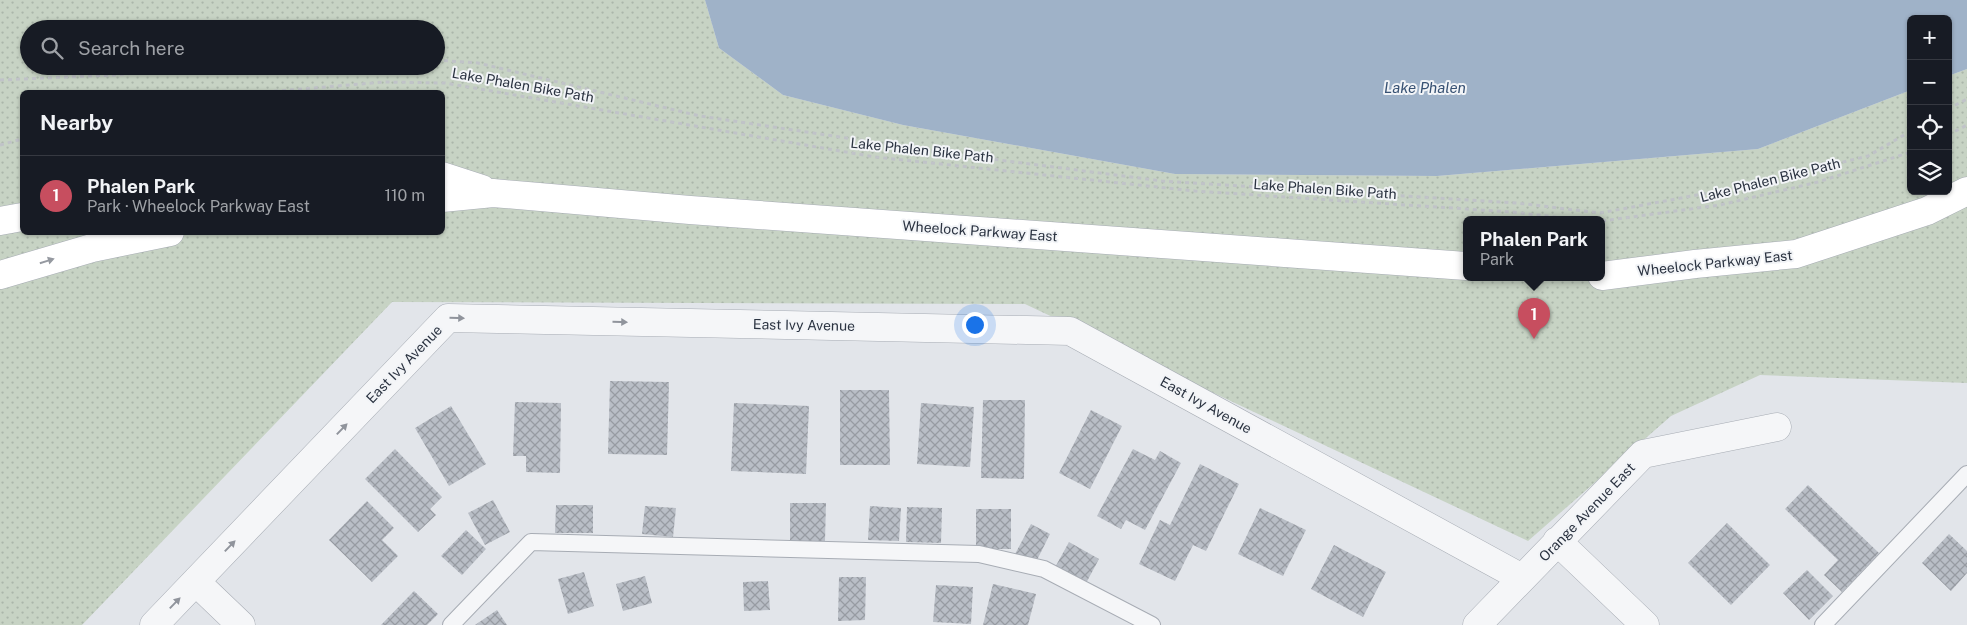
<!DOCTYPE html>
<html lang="en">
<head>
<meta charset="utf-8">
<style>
	:root { --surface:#171b24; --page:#20242c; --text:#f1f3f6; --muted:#9ea1a6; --line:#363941; --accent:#c74e5f }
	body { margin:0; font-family:"Public Sans",sans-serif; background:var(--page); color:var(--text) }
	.controls { position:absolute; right:15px; top:15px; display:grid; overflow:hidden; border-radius:8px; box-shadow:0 1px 4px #0004 }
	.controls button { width:45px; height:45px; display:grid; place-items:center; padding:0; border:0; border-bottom:1px solid var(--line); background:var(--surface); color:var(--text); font:25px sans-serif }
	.you { position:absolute; left:974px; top:324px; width:18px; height:18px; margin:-12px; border:4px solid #fff; border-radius:50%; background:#1a73e8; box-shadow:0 0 0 8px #1a73e833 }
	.badge { display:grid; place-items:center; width:32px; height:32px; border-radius:50%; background:var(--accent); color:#fff; font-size:16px; font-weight:700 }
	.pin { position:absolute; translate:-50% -41px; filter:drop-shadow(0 1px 2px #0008) }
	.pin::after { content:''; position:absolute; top:26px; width:18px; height:15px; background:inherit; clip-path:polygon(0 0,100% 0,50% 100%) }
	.popup { position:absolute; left:1463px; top:216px; width:142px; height:65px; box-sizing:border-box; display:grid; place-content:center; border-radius:8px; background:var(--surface); filter:drop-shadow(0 1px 4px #0005); font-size:16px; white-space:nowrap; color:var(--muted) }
	.popup b { font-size:19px; color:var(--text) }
	.popup::after { content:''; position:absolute; left:50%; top:100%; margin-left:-10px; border:10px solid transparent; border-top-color:var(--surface) }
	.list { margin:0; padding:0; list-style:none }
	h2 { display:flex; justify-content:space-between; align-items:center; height:65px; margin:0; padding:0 20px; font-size:21px }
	h2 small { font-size:16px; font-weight:400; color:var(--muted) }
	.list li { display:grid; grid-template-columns:32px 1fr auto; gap:15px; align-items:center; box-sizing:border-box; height:80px; padding:0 20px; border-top:1px solid var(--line) }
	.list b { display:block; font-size:19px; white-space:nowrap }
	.list p { margin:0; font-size:16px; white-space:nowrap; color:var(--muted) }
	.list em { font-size:16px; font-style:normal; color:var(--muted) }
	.icon { flex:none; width:28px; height:28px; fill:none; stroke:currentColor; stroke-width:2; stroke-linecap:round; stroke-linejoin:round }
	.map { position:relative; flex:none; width:1967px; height:625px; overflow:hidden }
	.search { position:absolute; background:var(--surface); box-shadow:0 1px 4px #0004; left:20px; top:20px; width:425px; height:55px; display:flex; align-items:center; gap:12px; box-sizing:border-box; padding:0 18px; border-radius:28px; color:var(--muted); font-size:19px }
	.panel { position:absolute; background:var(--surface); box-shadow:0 1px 4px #0004; left:20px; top:90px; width:425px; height:145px; border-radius:8px }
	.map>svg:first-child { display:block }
</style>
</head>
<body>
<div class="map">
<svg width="1967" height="625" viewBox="0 0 1967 625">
	<defs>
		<pattern id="park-dots" width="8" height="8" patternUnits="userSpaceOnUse" patternTransform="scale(1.25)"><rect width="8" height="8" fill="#c7d3c4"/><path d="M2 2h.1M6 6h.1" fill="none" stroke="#abb6aa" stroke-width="1.8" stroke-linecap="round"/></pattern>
		<pattern id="building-cross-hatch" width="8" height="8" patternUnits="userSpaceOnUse" patternTransform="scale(1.25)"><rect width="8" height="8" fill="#b9bec6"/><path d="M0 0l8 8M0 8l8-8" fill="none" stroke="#979ba2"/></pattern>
	</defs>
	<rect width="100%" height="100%" fill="#e2e5ea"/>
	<!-- park -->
	<path fill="url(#park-dots)" fill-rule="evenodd" d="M0 0H705L719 48 783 95 903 125 1175 174 1437 176 1758 149 1911 90V191H1948V76L1967 69V383L1760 375 1671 416 1528 541 1025 304 392 302 82 625H0ZM29 29H436V66H29ZM22 92H442V232H22ZM1466 220H1602V278H1466Z"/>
	<!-- water -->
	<path fill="#9fb2c8" d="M705 0H1967V69L1948 76V19H1911V90L1758 149 1437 176 1175 174 903 125 783 95 719 48Z"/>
	<!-- building -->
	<path fill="url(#building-cross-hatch)" d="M610 381 669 382 667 455 608 454Z
		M840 390H889L890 465H840Z
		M983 400H1025L1024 479 981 478Z
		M515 402 561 403 560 473 526 472V456H513Z
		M734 403 809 406 806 474 731 471Z
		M921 403 974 407 970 467 917 464Z
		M451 406 486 464 449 486 415 428Z
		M1091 410 1122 426 1090 489 1059 473Z
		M395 449 442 497 430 509 436 515 418 532 365 479Z
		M1133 449 1155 460 1160 451 1181 463 1145 530 1126 520 1121 529 1097 516Z
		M1200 464 1239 484 1206 551 1193 545 1175 581 1139 564 1160 520 1170 525Z
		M1808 485 1879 553 1842 592 1824 575 1838 560 1785 509Z
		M493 500 510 532 485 545 468 513Z
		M367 501 394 528 382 540 398 556 372 582 329 540Z
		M790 503H826L825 541H790Z
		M556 505H593V533H555Z
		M645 506 676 508 673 537 642 534Z
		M870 506 901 508 899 541 868 540Z
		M907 507 942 508 941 543 906 542Z
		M1260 508 1306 530 1283 576 1238 554Z
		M976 509H1011V549H976Z
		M1727 523 1770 565 1731 605 1688 563Z
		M1031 524 1050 534 1035 564 1015 554Z
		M466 530 486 549 462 575 441 556Z
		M1949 534 1967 551V573L1951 591 1922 563Z
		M1069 542 1099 559 1084 587 1053 571Z
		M1334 545 1386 572 1363 617 1311 589Z
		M1807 570 1833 596 1809 620 1783 593Z
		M584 572 594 606 568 614 558 579Z
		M645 576 652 603 623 611 616 584Z
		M839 577H866L865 620 838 621Z
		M768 581 770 610 744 611 743 582Z
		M993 584 1036 594 1028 625H983Z
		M936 585 973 587 971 624 933 622Z
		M414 591 438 614 427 625H381Z
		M497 610 507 625H475Z"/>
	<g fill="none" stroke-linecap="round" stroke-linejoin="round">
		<defs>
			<path id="lane" d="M451 625 531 542 979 554 1044 569 1152 625
				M1823 625 1967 474"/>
			<path id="street" d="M1557 541 1645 625
				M196 582 241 625
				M154 625 448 318 1070 331 1522 578
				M1477 625 1643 454 1777 427"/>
			<path id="secondary" d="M442 176 482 189
				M442 198 493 193 690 210 1466 266
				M0 221 22 217
				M0 275 92 248 170 232
				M1602 276 1695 264 1796 254 1927 211 1967 191"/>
		</defs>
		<!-- lane casing -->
		<use href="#lane" stroke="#a7acb4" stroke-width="18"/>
		<!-- street casing -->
		<use href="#street" stroke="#a7acb4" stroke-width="29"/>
		<!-- secondary casing -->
		<use href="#secondary" stroke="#a7acb4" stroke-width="29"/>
		<!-- path -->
		<path stroke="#c0c3c8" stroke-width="3" stroke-dasharray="4 4" stroke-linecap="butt" d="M436 60 478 63 700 116 953 154 1162 181 1517 203 1600 213 1735 188 1868 156 1911 131
			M0 80 113 75 217 66
			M266 92 384 82 445 83 875 157 1195 191 1512 212 1580 220
			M1948 109 1967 99
			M1948 135 1967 125
			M0 145 22 139
			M1602 221 1720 205 1818 182 1911 152"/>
		<!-- lane -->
		<use href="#lane" stroke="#f5f6f8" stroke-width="16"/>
		<!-- street -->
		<use href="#street" stroke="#f5f6f8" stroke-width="28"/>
		<!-- secondary -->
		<use href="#secondary" stroke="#fff" stroke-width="28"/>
	</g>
	<!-- one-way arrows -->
	<defs><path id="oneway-solid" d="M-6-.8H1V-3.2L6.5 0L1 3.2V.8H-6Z" transform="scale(1.25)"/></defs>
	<use fill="#9599a0" href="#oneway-solid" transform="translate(47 261) rotate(-17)"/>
	<g fill="#90949c">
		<use href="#oneway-solid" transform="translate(457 318) rotate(1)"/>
		<use href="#oneway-solid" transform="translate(620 322) rotate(1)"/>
		<use href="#oneway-solid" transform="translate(342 429) rotate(-46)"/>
		<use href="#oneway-solid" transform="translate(230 546) rotate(-46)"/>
		<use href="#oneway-solid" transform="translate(175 603) rotate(-46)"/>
	</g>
	<g text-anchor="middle" stroke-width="4" stroke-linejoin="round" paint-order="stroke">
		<!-- street labels -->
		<g font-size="14" fill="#2b3341" stroke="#f2f4f7">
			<text transform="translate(523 85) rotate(10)" y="5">Lake Phalen Bike Path</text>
			<text transform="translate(922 150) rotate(6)" y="5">Lake Phalen Bike Path</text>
			<text transform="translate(1770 180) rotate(-14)" y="5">Lake Phalen Bike Path</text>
			<text transform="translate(1325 189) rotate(4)" y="5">Lake Phalen Bike Path</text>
			<text transform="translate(980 231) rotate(4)" y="5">Wheelock Parkway East</text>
			<text transform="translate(1715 263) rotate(-6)" y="5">Wheelock Parkway East</text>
			<text transform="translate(804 325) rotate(1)" y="5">East Ivy Avenue</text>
			<text transform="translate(404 364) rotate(-46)" y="5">East Ivy Avenue</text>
			<text transform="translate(1206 405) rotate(29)" y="5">East Ivy Avenue</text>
			<text transform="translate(1587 512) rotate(-46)" y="5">Orange Avenue East</text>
		</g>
		<!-- water labels -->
		<g font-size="15" font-style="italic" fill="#375173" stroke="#f2f4f7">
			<text x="1425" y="93">Lake Phalen</text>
		</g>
	</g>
</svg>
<div class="controls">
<button>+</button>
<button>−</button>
<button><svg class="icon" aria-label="locate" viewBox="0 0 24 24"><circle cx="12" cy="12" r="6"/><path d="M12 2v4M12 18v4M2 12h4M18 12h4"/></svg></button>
<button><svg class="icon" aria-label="layers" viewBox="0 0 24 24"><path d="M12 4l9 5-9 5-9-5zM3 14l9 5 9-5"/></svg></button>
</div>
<div class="you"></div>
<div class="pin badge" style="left:1534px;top:339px">1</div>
<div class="popup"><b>Phalen Park</b>Park</div>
<div class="search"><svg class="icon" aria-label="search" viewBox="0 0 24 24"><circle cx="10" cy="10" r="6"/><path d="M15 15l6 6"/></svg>Search here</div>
<section class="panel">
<h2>Nearby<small></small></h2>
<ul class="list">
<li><span class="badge">1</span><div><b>Phalen Park</b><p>Park · Wheelock Parkway East</p></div><em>110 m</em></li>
</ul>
</section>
</div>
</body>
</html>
